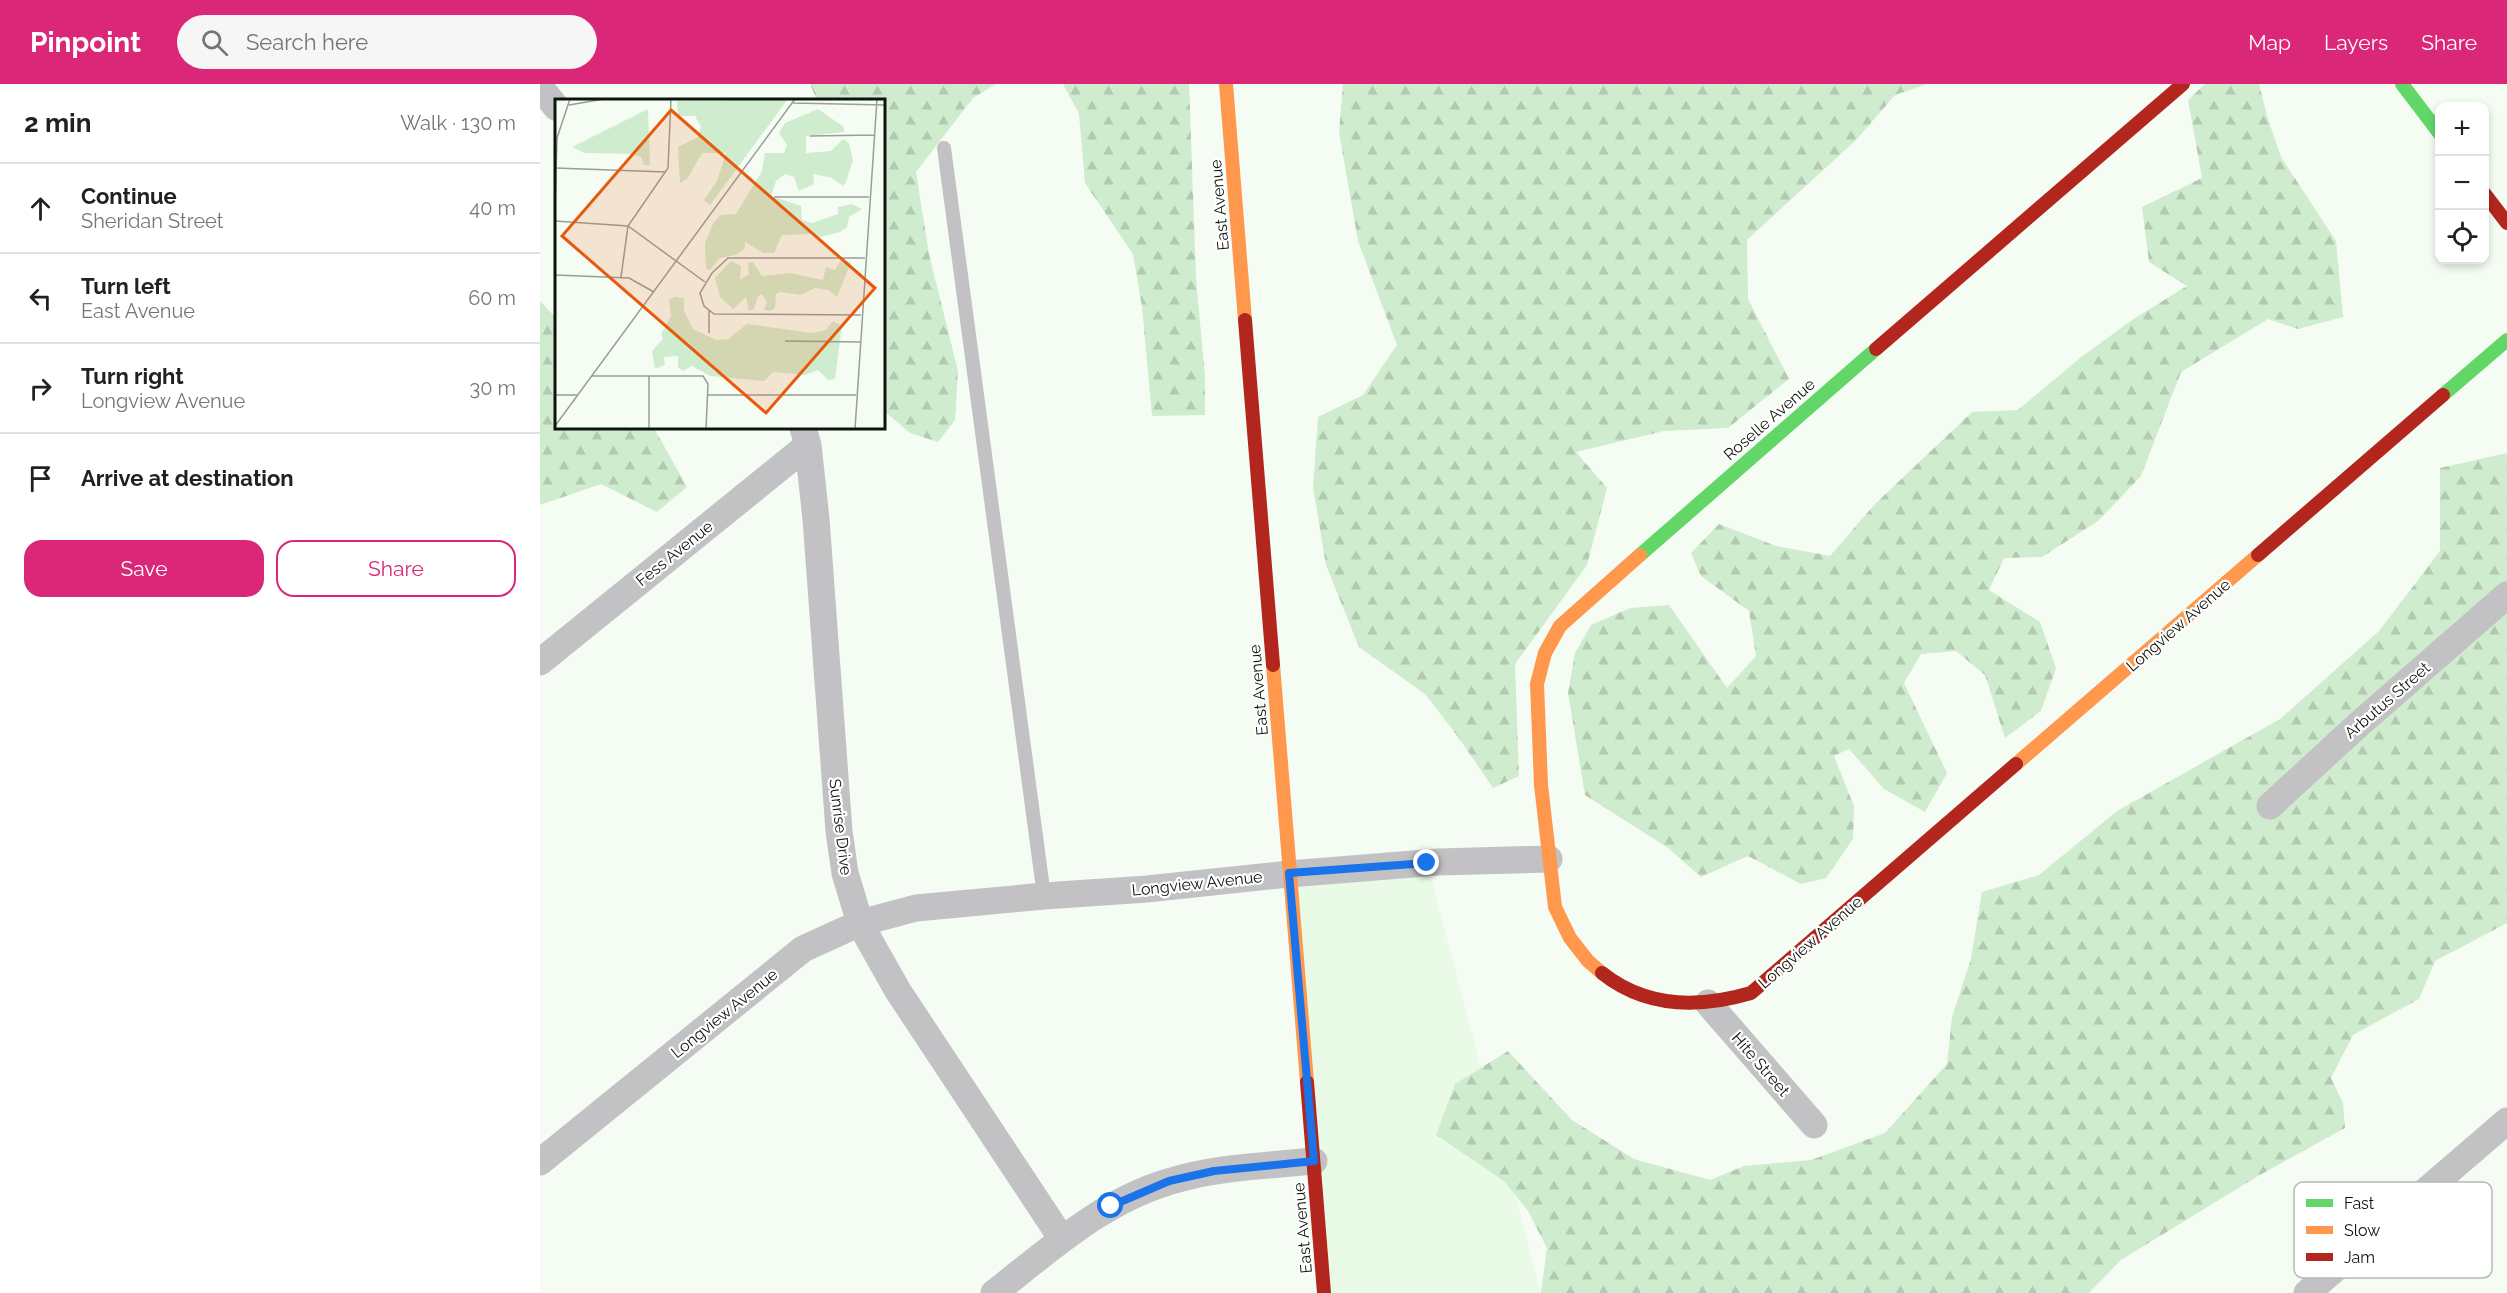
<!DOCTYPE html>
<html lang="en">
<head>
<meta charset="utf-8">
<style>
	:root { --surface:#fff; --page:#f6f6f6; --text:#202124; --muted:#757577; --line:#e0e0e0; --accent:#db2777 }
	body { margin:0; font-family:Raleway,sans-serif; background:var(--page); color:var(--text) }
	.controls { position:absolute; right:18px; top:18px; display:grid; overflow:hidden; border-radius:12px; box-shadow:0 3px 9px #0003 }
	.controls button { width:54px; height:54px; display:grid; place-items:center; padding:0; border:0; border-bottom:2px solid var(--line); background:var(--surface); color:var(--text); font:30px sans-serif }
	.stop { position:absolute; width:18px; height:18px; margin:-14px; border:4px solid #1a73e8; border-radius:50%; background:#fff }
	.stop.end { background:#1a73e8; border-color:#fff; box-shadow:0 2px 6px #0008 }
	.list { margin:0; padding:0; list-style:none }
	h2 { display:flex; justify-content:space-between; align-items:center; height:78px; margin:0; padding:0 24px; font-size:26px }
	h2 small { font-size:20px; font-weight:400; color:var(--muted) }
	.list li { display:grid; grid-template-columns:39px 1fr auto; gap:18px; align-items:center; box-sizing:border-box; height:90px; padding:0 24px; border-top:2px solid var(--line) }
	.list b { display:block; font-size:22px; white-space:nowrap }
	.list p { margin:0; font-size:20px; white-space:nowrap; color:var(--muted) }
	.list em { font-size:20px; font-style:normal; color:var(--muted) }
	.actions { display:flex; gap:12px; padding:18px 24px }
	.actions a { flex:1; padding:14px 0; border:2px solid var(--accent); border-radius:18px; text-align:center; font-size:21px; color:var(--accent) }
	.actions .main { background:var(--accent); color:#fff }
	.icon { flex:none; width:33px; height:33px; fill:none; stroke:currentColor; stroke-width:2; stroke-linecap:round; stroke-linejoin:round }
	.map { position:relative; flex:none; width:1967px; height:1209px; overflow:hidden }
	header { display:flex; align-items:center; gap:36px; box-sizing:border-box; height:84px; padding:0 30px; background:var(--accent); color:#fff }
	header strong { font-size:28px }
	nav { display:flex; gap:33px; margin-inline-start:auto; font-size:21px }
	.search { width:420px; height:54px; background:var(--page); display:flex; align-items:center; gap:15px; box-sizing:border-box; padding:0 21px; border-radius:33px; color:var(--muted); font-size:22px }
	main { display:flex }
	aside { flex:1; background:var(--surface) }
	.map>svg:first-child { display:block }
</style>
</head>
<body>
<header>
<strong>Pinpoint</strong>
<div class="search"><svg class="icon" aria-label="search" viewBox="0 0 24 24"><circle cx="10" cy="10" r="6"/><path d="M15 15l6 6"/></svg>Search here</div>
<nav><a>Map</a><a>Layers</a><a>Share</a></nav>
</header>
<main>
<aside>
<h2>2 min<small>Walk · 130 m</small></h2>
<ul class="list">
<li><svg class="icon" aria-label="ahead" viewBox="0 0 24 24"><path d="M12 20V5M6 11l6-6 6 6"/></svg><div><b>Continue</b><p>Sheridan Street</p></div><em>40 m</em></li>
<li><svg class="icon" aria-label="left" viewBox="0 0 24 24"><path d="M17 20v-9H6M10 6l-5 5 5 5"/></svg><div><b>Turn left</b><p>East Avenue</p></div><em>60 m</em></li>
<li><svg class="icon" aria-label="right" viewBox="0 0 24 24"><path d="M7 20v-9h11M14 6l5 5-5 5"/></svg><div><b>Turn right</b><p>Longview Avenue</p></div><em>30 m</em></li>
<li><svg class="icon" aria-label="arrive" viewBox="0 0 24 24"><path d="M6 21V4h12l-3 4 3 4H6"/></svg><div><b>Arrive at destination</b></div></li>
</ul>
<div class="actions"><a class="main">Save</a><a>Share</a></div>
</aside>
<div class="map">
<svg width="1967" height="1209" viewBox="0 0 1967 1209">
	<defs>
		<pattern id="forest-firs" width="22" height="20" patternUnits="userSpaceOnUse" patternTransform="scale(1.5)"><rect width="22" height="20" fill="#d0ecce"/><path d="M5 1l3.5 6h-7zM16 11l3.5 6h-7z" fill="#b1cab0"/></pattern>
	</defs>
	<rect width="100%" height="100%" fill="#f5fcf4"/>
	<!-- built -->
	<path fill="#e9fbe7" d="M887 779 1001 1209H784L749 790Z"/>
	<!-- forest -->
	<path fill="url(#forest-firs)" d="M270 0H456L433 14 376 88 389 170 418 287 415 336 398 358 370 349 344 327V16H277Z
		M523 0H649L656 195 665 292V331L612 332 602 223 593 170 545 99 539 30Z
		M803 0H1387L1355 11 1317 55 1207 156 1208 215 1249 295 1188 344 1124 347 1036 368 1067 404 1047 481 975 580 979 692 953 704 916 650 885 610 819 563 786 481 773 403 778 333 823 311 857 261 818 157 799 48Z
		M1665 0H1719L1728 35 1741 73 1796 157 1803 233 1758 245 1728 235 1641 288 1601 392 1558 437 1502 473 1464 474 1449 506 1500 538 1516 584 1501 627 1465 654 1445 591 1416 567 1381 570 1364 599 1407 689 1385 728 1344 705 1309 665 1294 672 1314 722 1313 755 1286 794 1261 800 1208 772 1161 793 1128 764 1045 711 1028 609 1035 569 1051 541 1090 524 1129 521 1187 604 1216 572 1209 527 1161 492 1151 469 1179 440 1236 462 1290 472 1334 421 1432 328 1478 326 1540 274 1592 236 1647 202 1609 178 1602 123 1662 94 1648 16Z
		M0 217 16 234V344H114L147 403 117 428 61 400 0 421Z
		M1967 369V839L1895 877 1879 915 1813 951 1791 994 1803 1019 1805 1044 1718 1092 1581 1176 1549 1209H1001L1007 1164 988 1127 964 1097 896 1051 915 1000 968 967 1032 1036 1094 1075 1170 1096 1204 1082 1271 1076 1345 1049 1407 980 1412 933 1431 875 1442 808 1499 791 1577 727 1740 635 1839 547 1900 467V384Z"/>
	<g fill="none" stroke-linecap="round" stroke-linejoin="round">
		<!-- lane -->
		<path stroke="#c2c2c4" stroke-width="14" d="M404 64 504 812"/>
		<!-- street -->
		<path stroke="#c2c2c4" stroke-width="27" d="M0 3 16 23
			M263 344 268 361 276 435 299 747 305 789 320 839 332 861 358 907 522 1155
			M0 578 268 361
			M1730 722 1818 641 1967 511
			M1168 919 1274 1041
			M0 1078 263 865 320 839 376 824 504 812 607 805 749 790 898 778 1009 775
			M454 1209C508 1167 561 1118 628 1098 674 1083 725 1082 774 1077
			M1767 1209 1967 1037"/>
		<!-- fast -->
		<path stroke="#63d668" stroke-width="14" d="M1862 0 1900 50
			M1903 311 1967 256
			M1100 471 1336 265"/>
		<!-- slow -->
		<path stroke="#ff974d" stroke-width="14" d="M686 0 705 236
			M733 581 767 998
			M1476 680 1718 471
			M1062 889 1048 877 1030 854 1015 823 1001 701 997 600 1005 569 1020 542 1100 471"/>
		<!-- jam -->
		<path stroke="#b3261e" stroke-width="14" d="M1944 109 1967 139
			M705 236 733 581
			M1336 265 1643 0
			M1718 471 1903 311
			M1062 889C1106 924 1160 924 1211 909L1476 680
			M767 998 784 1209"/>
	</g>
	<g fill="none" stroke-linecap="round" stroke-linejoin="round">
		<!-- route -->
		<path stroke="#1a73e8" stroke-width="8" d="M571 1122 629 1097 674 1087 774 1077 749 789 887 779"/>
	</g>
	<g text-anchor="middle" stroke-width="4.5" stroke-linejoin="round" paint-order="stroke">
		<!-- street labels -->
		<g font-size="16" fill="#0d140c" stroke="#fff">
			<text transform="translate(679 121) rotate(-95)" y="6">East Avenue</text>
			<text transform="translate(1229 335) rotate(-41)" y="6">Roselle Avenue</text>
			<text transform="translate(134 469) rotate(-39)" y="6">Fess Avenue</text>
			<text transform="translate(1638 541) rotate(-41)" y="6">Longview Avenue</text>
			<text transform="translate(718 606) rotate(-95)" y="6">East Avenue</text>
			<text transform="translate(1847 616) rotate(-41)" y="6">Arbutus Street</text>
			<text transform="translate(301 743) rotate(83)" y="6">Sunrise Drive</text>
			<text transform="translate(657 799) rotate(-6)" y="6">Longview Avenue</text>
			<text transform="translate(1270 858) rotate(-41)" y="6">Longview Avenue</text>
			<text transform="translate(184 929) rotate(-39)" y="6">Longview Avenue</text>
			<text transform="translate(1221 980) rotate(49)" y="6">Hite Street</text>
			<text transform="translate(762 1144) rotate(-95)" y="6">East Avenue</text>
		</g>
	</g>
	<!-- overview -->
	<g transform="translate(15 15)">
		<rect width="330" height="330" fill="#f5fcf4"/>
		<path d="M233 0 155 106 149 101 162 82 171 54H147L133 79 125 84 123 48 143 38 146 28 140 17H123L122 2ZM93 10 95 66H89L86 58 77 55 30 54 17 48ZM263 10 289 28V33L251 37V54L276 52 288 40 294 44 298 61 291 83 288 87 277 79 258 75 259 85 244 92 239 78 230 75 221 82 216 97 246 107 247 121 257 124 283 115V108L297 105 307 110 294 118 292 128 285 133 265 138 255 135 227 136 219 154H208L190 143V149L181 156 165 159 155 171 151 170 150 144 159 123 166 116 181 115 207 72 210 54H229L232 46 224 34 230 24ZM176 162 186 167 185 181 194 175 193 164 198 163 207 177 235 174 268 181 271 168 280 171 285 162 296 163 282 198 274 191 260 189 246 196 225 193 221 195 220 209 215 212 209 211 212 203 207 195 203 197 199 210 194 212 191 198 178 210 165 198 160 179ZM120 198 129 199V212L138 230 161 241 173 240 192 225 257 234 271 231 278 222 287 227 280 280 273 281 263 271 250 276 218 273 209 282 155 277 137 267 128 272 123 268V257L109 258 110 266 100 270 97 252 108 240 106 235 116 217 114 201Z" fill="#d0ecce"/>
		<path fill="none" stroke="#989f97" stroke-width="1.5" d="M238 4 330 6M14 6 49 0M255 37 319 36M0 69 111 73M219 98H314M0 109 2 39 15 0M0 122 73 127 150 183M0 176 74 179 99 193M66 178 73 127 113 69 116 0M306 216 159 215 149 207 145 194 157 174 173 159H310M154 234V212M230 242 305 243M37 277H148L153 285 151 330M0 296H23M152 296H301M0 327 240 0M94 330V277M300 330 322 0"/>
		<path fill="#e8590c" fill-opacity="0.15" stroke="#e8590c" stroke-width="3" d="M116 11 320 189 211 314 7 137Z"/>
		<rect width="330" height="330" fill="none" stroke="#0d140c" stroke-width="3"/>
	</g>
	<!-- legend -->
	<rect x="1754" y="1098" width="198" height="96" rx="9" fill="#fff" stroke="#b6b8b6" stroke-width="1.5"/>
	<rect x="1766" y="1115" width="27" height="8" fill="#63d668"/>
	<rect x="1766" y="1142" width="27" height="8" fill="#ff974d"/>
	<rect x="1766" y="1169" width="27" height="8" fill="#b3261e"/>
	<g font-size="16" fill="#0d140c">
		<text x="1804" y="1125">Fast</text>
		<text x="1804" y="1152">Slow</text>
		<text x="1804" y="1179">Jam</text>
	</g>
</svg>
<div class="controls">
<button>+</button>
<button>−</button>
<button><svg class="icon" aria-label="locate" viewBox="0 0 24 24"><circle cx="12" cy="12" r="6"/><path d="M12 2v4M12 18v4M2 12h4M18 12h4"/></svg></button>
</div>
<div class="stop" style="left:571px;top:1122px"></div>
<div class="stop end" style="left:887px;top:779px"></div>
</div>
</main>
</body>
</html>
